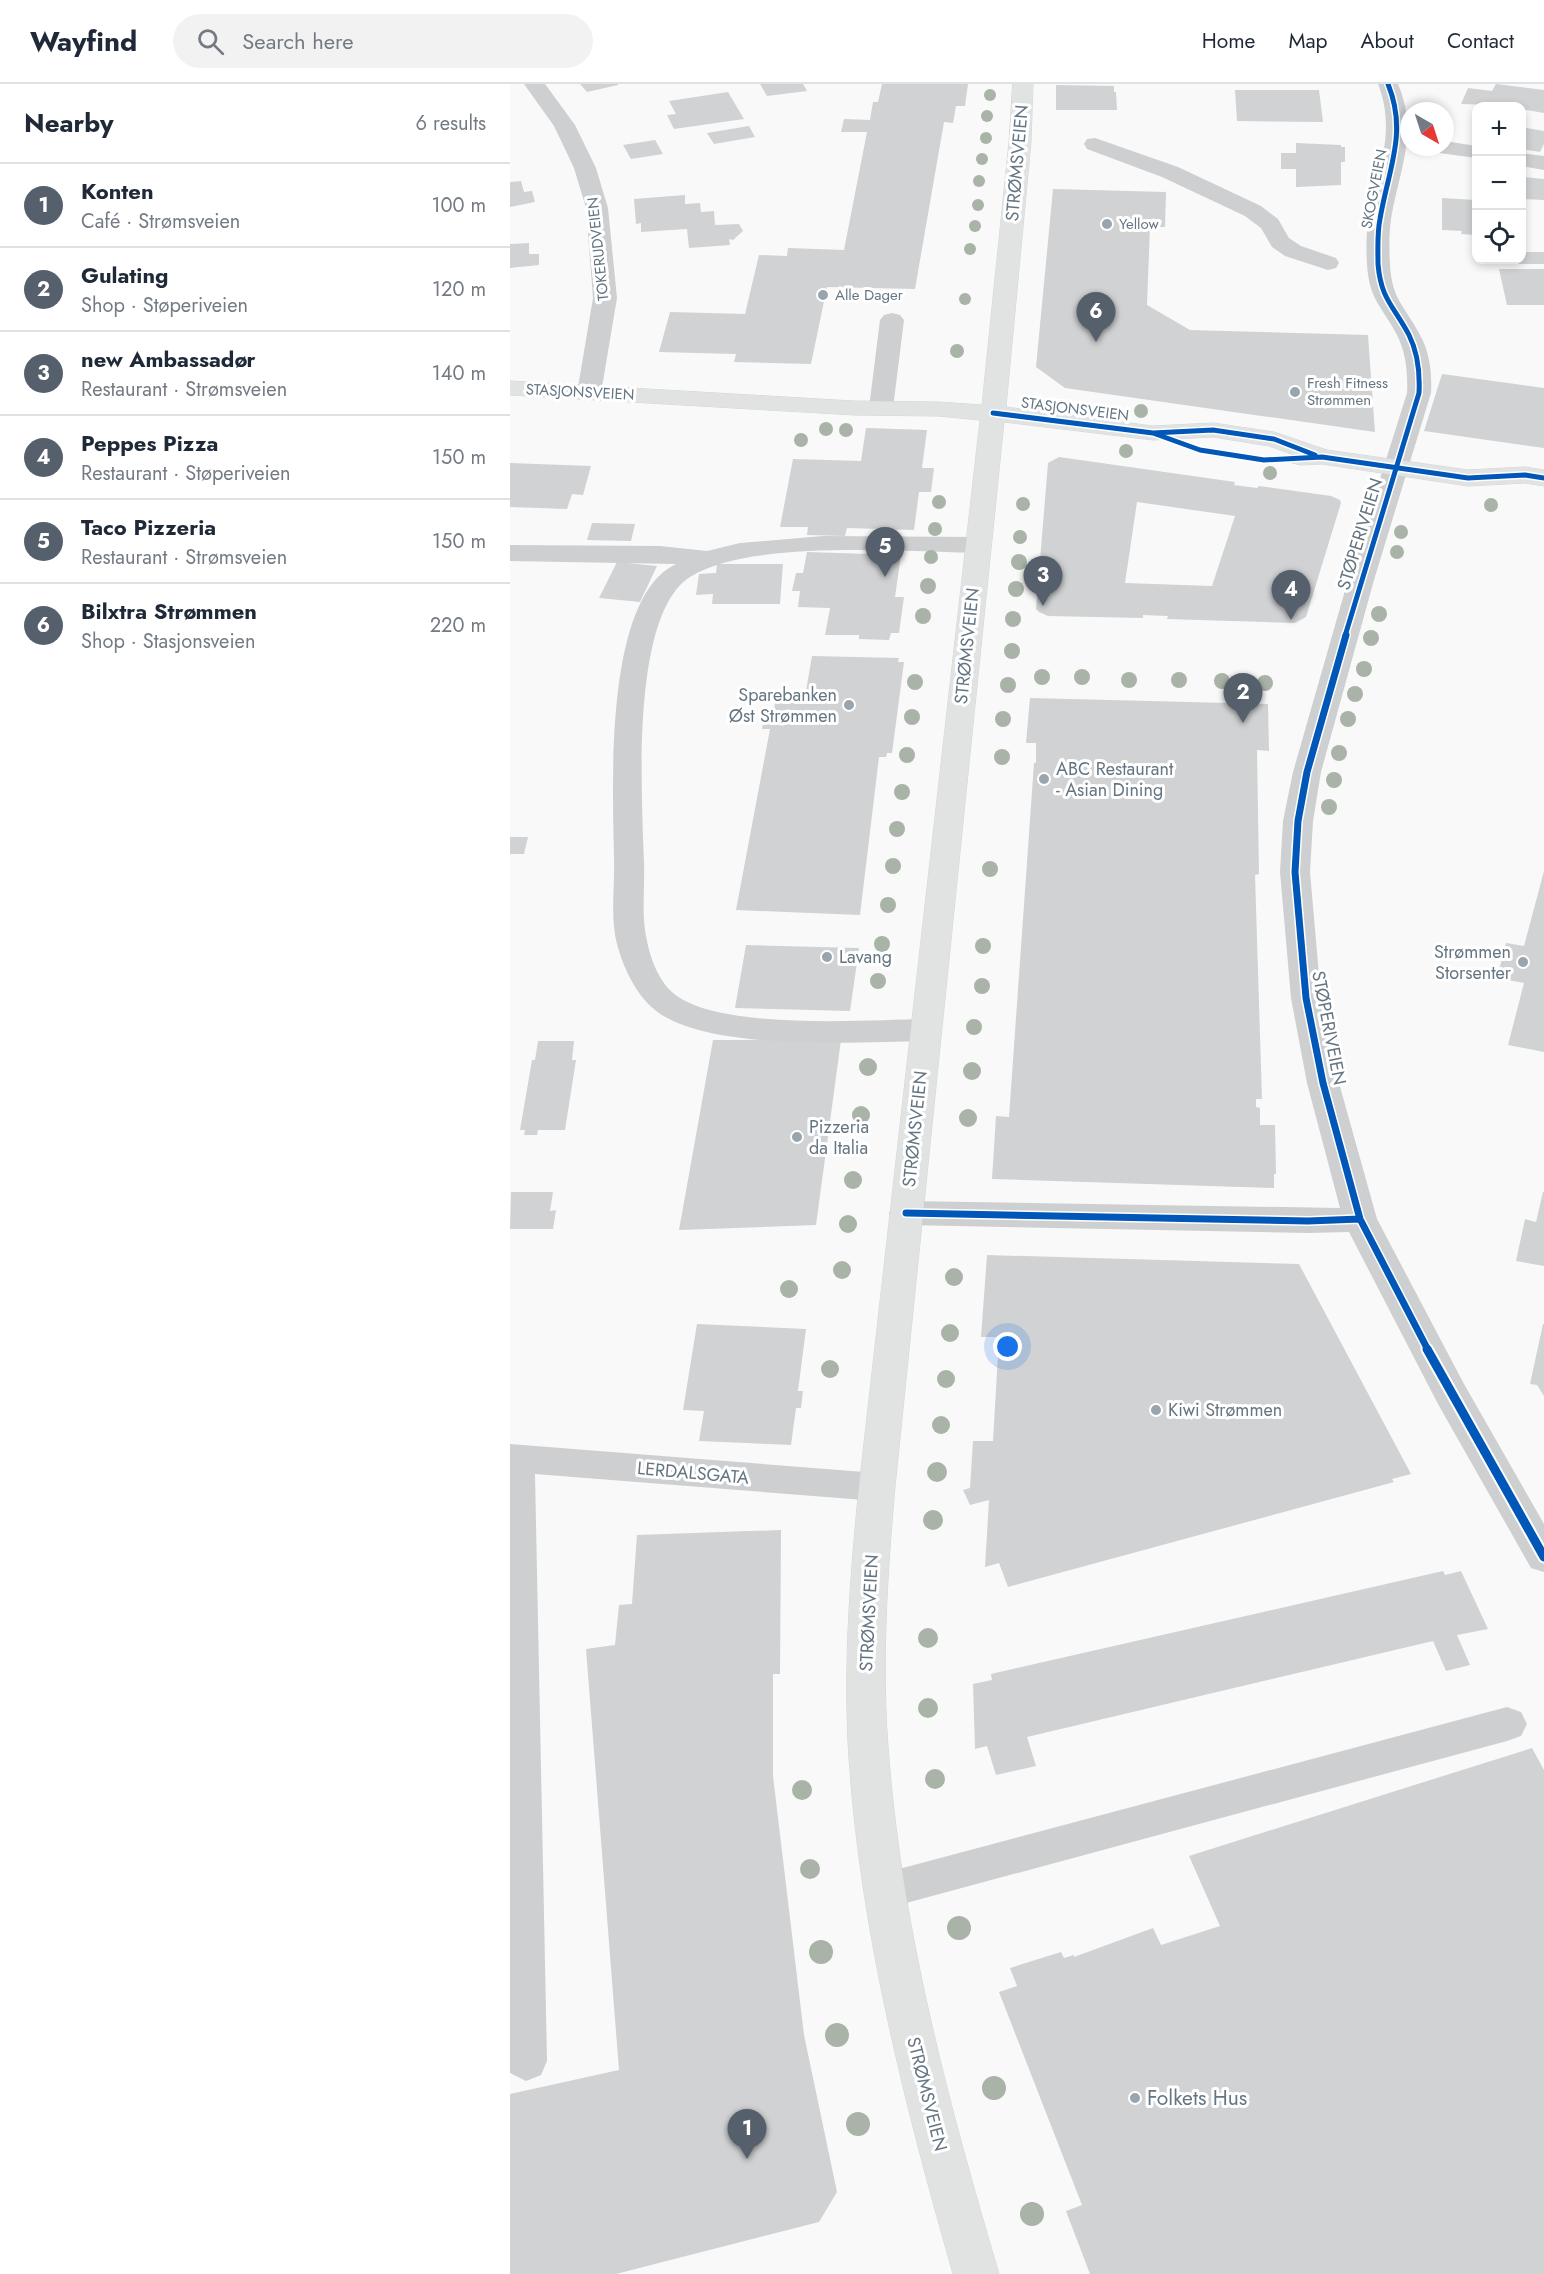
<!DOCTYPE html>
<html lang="en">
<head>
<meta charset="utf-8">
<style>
	:root { --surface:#fff; --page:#f2f2f3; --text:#1f2937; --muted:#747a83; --line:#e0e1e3; --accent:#56606c }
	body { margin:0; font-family:Jost,sans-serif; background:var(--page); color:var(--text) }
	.controls { position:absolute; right:18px; top:18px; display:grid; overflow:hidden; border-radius:12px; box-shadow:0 3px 9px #0003 }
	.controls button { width:54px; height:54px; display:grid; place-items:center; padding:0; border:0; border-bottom:2px solid var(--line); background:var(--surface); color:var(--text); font:30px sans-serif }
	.compass { position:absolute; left:890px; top:18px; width:54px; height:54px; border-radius:50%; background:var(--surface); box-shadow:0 3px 9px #0003; rotate:141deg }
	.you { position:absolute; left:498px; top:1263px; width:21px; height:21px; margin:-15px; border:4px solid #fff; border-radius:50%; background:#1a73e8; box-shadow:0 0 0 9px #1a73e833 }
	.badge { display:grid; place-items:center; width:39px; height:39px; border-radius:50%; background:var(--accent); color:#fff; font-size:20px; font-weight:700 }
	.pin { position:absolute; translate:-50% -50px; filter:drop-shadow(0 2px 3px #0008) }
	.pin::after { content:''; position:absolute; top:32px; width:21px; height:18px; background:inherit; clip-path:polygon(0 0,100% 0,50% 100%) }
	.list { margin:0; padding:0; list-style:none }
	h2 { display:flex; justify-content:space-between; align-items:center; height:78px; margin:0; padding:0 24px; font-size:26px }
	h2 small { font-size:20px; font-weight:400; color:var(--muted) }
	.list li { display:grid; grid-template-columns:39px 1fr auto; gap:18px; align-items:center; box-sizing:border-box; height:84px; padding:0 24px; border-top:2px solid var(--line) }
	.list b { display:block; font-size:22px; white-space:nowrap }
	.list p { margin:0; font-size:20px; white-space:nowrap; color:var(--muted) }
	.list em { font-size:20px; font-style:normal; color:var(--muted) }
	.icon { flex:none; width:33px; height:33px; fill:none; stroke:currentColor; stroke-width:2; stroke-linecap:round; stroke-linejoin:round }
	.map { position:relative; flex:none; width:1034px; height:2190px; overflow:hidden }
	header { display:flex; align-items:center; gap:36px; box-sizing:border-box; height:84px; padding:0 30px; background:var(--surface); border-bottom:2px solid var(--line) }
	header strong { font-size:28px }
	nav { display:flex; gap:33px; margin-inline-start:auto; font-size:21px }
	.search { width:420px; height:54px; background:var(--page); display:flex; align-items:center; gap:15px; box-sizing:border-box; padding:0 21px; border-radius:33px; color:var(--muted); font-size:22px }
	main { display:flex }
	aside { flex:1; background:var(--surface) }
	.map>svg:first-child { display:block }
</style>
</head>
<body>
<header>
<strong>Wayfind</strong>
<div class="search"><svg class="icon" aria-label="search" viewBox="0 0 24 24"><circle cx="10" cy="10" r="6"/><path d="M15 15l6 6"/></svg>Search here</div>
<nav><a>Home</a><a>Map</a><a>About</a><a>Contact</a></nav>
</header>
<main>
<aside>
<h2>Nearby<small>6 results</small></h2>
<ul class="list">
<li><span class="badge">1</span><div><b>Konten</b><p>Café · Strømsveien</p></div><em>100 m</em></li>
<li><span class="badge">2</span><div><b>Gulating</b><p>Shop · Støperiveien</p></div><em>120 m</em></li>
<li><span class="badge">3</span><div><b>new Ambassadør</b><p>Restaurant · Strømsveien</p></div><em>140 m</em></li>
<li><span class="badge">4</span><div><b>Peppes Pizza</b><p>Restaurant · Støperiveien</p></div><em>150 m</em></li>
<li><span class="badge">5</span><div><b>Taco Pizzeria</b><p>Restaurant · Strømsveien</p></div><em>150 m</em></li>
<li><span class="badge">6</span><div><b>Bilxtra Strømmen</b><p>Shop · Stasjonsveien</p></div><em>220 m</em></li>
</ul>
</aside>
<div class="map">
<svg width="1034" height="2190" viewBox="0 0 1034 2190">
	<rect width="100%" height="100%" fill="#f9f9f9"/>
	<!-- building -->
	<path fill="#d0d2d3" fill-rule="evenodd" d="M70 0H108V1L77 8Z
		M250 0H293L297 7 257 12Z
		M372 0H458L455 22H446L443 39 434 38 405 205 317 203 301 280 224 278 226 270 149 268 160 228 235 230 249 171 277 172 278 164 334 166 357 48H331L334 35 360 36 363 18H368Z
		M986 0 1034 6V29L1011 25V22L951 20 958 4 982 7Z
		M546 1 604 2V8H606L607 26H546Z
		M725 6H809L813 38 727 37Z
		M218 8 234 35 164 45 157 31 166 30 159 17Z
		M239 42 245 53 204 60 197 49Z
		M1011 43 1034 47V60L1030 68 1011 65Z
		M145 56 153 70 121 75 113 61Z
		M786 59 831 61V63H835V78H831V101L786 103V85H771V69H786Z
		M1014 93 1034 95V116L1014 115Z
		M11 97 14 108 22 107 25 118 0 123V98Z
		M543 105 656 108 655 143H640L637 221 680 246 858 251 865 348 555 304 526 283Z
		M175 111V120L190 119 191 128 204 127 205 141 229 140 233 147 223 156 219 155 220 161 179 164 177 145 131 148V139L126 140 124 115Z
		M932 114 966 116V151L951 150 952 147 932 146Z
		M19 159V170H29V181L0 184V160Z
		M1011 168H1034V180H1005L1004 176H1011Z
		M989 185H1034V221H997Z
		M932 290 1034 304V364L914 347Z
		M356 344 417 346 412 384H424L421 408H409L404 446 337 444 335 452 297 451 298 443H270L283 375 351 377Z
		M549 373 725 398 724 401 747 404 749 402 821 412 830 416 831 419 796 533 785 539 657 535 658 532 633 531V534L538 532 529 528 526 525 538 379ZM627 418 725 432 702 502 615 499Z
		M0 379 81 382 73 411 62 410 57 425 0 423Z
		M82 439 125 440 121 457 77 456Z
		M297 468 391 471 385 513H394L389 549H381L379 556 349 555V551H315L320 524 288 523 290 507H282L286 489H293Z
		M107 478 147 482 130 518 89 514Z
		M207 480H273L270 520H202L203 510 186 511 189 490 206 489Z
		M302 572 389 574 388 578H394L382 669H377L376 673H369L350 831 226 826 260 645H252L254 631H263L267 608 296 607Z
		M520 614 758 620 759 667 747 666 749 790 745 791 752 1015H746V1023L750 1024V1041H765L766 1090H764V1104L482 1095 486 1032 499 1033 524 679H526V659H516Z
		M0 753H18L14 770H0Z
		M1034 787V968L998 961 1014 899 987 894 996 859 1014 862Z
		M236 861 349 864 340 927 225 924Z
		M203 956H331L306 1141 169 1146Z
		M28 957H64L62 976H66L55 1046H28L27 1051H14L15 1046H10L22 976H25Z
		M1 1108H43L40 1127 46 1126 43 1145H0Z
		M1033 1108H1034V1182L1006 1177 1015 1135 1026 1138Z
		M477 1171 789 1180 901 1390 882 1395 884 1398 498 1503 489 1479 475 1483 479 1416 460 1421 453 1406 460 1404 463 1357H483L489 1253H471Z
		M187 1240 296 1245 288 1307H293L291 1324H286L281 1361 189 1357 194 1327 173 1326Z
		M1033 1240H1034V1312L1027 1301 1020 1300Z
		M271 1446 270 1590H263V1692L294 1951 327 2108 309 2138 106 2190H0V2010L109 1986 76 1565 105 1561 109 1521 122 1520 127 1451Z
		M933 1487 935 1491 951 1487 978 1545 947 1551 960 1581 936 1587 923 1557 517 1653 526 1682 486 1691 477 1662 465 1665 463 1600 482 1596 481 1590Z
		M1022 1664 1034 1686V2190H580L556 2127 572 2121 489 1908 507 1902 500 1884 551 1868 554 1874 564 1871V1873L643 1844 651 1861 710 1842 679 1772Z"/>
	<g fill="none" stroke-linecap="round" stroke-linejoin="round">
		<defs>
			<path id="major" d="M503 0H523L521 58 496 323 643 342 703 339 764 348 817 366 958 386 1015 383 1034 386V402L1015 399 958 402 812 380 791 381 782 379 779 374 781 370 759 362 703 353 643 356 494 338 385 1403C377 1494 371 1584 379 1675 393 1851 439 2021 489 2190H443C395 2021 351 1851 339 1675 333 1584 340 1493 349 1403L470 336 428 332 344 331 0 311V297L344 317 428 318 472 321 499 58Z"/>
		</defs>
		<!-- major casing -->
		<use href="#major" stroke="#d5d6d7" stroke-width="1"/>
		<!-- minor -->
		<path fill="#cecfd0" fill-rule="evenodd" d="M14 0H35L65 41 86 84 98 124 107 214 91 309 88 314 79 316 70 314 67 309 83 214 76 124 64 84 44 42Z
			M868 0H888C909 49 889 86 881 135 879 150 879 165 880 181 882 216 895 222 910 251 920 269 922 289 921 309L864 496 811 688 803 737 800 788 811 914 829 999 867 1135 954 1300 1034 1440V1488L1021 1484 928 1320 839 1148 798 1149 396 1141 384 1138 379 1129 384 1120 396 1117 830 1124 797 999 781 914 770 788 773 737 783 688 838 496 897 309C898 289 896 269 887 251 872 222 859 216 857 180 856 165 856 149 859 134 867 86 887 49 868 0Z
			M585 54 668 83 751 122 768 135 779 154 791 162 826 174 829 179 826 184 818 186 775 172 762 163 751 144 735 132 652 93 577 65 574 60 577 55Z
			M935 57 966 62V74L922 68 919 63H935Z
			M1011 69 1034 72V86L1011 82Z
			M382 229 390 231 394 236 383 324 380 329 371 331 362 329 359 324 370 236 374 231Z
			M313 452 468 453 477 455 481 461 477 467 468 469C396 468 239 455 180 493 120 531 132 714 134 778 135 804 131 832 137 857 141 877 150 900 167 912 215 946 356 936 416 935L427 938 432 946 427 954 416 957C349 958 197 968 145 926 126 911 113 883 107 860 100 833 105 802 104 774 103 706 93 514 166 480L0 477V461L150 462 197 467 230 459Z
			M0 1360 367 1389 380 1393 385 1403 380 1413 367 1417 25 1390 37 1977 31 1991 16 1997 0 1989Z
			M997 1623 1011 1628 1017 1640 1011 1652 997 1657 374 1825 360 1820 354 1807 360 1794 374 1789Z"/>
		<!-- major -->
		<use href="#major" fill="#e1e2e2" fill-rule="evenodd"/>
		<defs>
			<path id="cycleway-far2" d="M483 329 643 349 703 346 764 355 805 371
				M643 349 690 366 754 376 812 373 958 394 1015 391 1034 394
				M835 552 909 309C910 289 908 269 899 251 884 222 871 216 868 180 868 165 867 149 870 135 878 86 898 49 878 0"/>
			<path id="cycleway-far1" d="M836 551 797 688 788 737 785 788 796 914 813 999 850 1135 918 1266
				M396 1129 798 1137 850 1135"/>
			<path id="cycleway" d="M917 1265 1034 1473"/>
		</defs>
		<!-- cycleway-far2 casing -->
		<use href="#cycleway-far2" stroke="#fff" stroke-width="8"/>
		<!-- cycleway-far1 casing -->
		<use href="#cycleway-far1" stroke="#fff" stroke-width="10"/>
		<!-- cycleway casing -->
		<use href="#cycleway" stroke="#fff" stroke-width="13"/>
		<!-- cycleway-far2 -->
		<use href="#cycleway-far2" stroke="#0057b8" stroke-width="5"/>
		<!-- cycleway-far1 -->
		<use href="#cycleway-far1" stroke="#0057b8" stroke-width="7"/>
		<!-- cycleway -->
		<use href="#cycleway" stroke="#0057b8" stroke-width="9"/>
	</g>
	<!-- trees -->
	<g fill="#a9b3a7">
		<circle cx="480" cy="11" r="6"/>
		<circle cx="477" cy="32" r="6"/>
		<circle cx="476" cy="54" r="6"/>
		<circle cx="472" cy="75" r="6"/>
		<circle cx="469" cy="97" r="6"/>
		<circle cx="468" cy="121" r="6"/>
		<circle cx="465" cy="142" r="6"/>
		<circle cx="460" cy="165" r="6"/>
		<circle cx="455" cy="215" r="6"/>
		<circle cx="447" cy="267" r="7"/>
		<circle cx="631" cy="327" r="7"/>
		<circle cx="316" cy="345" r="7"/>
		<circle cx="336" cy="346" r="7"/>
		<circle cx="291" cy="356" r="7"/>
		<circle cx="616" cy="367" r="7"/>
		<circle cx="760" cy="389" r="7"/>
		<circle cx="429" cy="418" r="7"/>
		<circle cx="513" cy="420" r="7"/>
		<circle cx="981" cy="421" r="7"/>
		<circle cx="425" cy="445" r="7"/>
		<circle cx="891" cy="448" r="7"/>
		<circle cx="510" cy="453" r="7"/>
		<circle cx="887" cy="468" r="7"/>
		<circle cx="421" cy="473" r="7"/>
		<circle cx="509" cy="478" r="8"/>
		<circle cx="418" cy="502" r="8"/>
		<circle cx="506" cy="505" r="8"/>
		<circle cx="869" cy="530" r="8"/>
		<circle cx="413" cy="532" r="8"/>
		<circle cx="503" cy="535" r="8"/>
		<circle cx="861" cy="554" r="8"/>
		<circle cx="502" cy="567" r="8"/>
		<circle cx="854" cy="585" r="8"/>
		<circle cx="532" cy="593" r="8"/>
		<circle cx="572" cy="593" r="8"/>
		<circle cx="619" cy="596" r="8"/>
		<circle cx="669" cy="596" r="8"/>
		<circle cx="712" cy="597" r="8"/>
		<circle cx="405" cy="598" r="8"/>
		<circle cx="755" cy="599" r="8"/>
		<circle cx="498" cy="601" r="8"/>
		<circle cx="845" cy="610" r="8"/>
		<circle cx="402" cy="633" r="8"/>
		<circle cx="493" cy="635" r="8"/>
		<circle cx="838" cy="635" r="8"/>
		<circle cx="829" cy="669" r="8"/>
		<circle cx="397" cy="671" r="8"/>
		<circle cx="492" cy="673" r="8"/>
		<circle cx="824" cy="696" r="8"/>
		<circle cx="392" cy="708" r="8"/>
		<circle cx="819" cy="723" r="8"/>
		<circle cx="387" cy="745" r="8"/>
		<circle cx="383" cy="782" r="8"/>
		<circle cx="480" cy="785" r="8"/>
		<circle cx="378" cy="821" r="8"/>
		<circle cx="372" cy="860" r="8"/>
		<circle cx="473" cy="862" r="8"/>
		<circle cx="368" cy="897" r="8"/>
		<circle cx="472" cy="902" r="8"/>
		<circle cx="464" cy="943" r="8"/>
		<circle cx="358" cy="983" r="9"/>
		<circle cx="462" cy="987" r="9"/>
		<circle cx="351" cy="1031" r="9"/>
		<circle cx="458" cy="1034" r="9"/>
		<circle cx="343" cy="1096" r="9"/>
		<circle cx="338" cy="1140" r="9"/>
		<circle cx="332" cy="1186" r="9"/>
		<circle cx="444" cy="1193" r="9"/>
		<circle cx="279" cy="1205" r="9"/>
		<circle cx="440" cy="1249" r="9"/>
		<circle cx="320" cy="1285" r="9"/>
		<circle cx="436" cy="1295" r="9"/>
		<circle cx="431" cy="1341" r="9"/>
		<circle cx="427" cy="1388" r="10"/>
		<circle cx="423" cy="1436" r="10"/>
		<circle cx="418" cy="1554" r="10"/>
		<circle cx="418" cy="1624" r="10"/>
		<circle cx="425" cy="1695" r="10"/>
		<circle cx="292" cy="1706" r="10"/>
		<circle cx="300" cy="1785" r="10"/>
		<circle cx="449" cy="1844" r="12"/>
		<circle cx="311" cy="1868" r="12"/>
		<circle cx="327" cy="1951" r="12"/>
		<circle cx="484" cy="2004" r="12"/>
		<circle cx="348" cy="2040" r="12"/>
		<circle cx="522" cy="2130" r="12"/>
	</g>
	<!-- markers -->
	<g fill="#99a4ac" stroke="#fff" stroke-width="2">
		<circle cx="597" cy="140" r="6"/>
		<circle cx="313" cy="211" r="6"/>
		<circle cx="785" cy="308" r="6"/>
		<circle cx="339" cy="621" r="6"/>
		<circle cx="534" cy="695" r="6"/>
		<circle cx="317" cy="873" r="6"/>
		<circle cx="1013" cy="878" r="6"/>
		<circle cx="287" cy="1053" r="6"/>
		<circle cx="646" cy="1326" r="6"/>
		<circle cx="625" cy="2014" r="6"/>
	</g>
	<g text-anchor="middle" stroke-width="6" stroke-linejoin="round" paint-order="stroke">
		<!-- far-street labels -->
		<g font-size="15" fill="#657683" stroke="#fff">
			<text transform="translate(864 105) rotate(-79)" y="5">SKOGVEIEN</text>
			<text transform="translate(88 165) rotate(-96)" y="5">TOKERUDVEIEN</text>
			<text transform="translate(70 308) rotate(3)" y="5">STASJONSVEIEN</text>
			<text transform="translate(565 325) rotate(7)" y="5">STASJONSVEIEN</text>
		</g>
		<!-- far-poi labels -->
		<g font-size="15" fill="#657683" stroke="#fff" text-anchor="start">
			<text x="609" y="145">Yellow</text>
			<text x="325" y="216">Alle Dager</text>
			<text x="797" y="304">Fresh Fitness<tspan x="797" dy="17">Strømmen</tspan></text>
		</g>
		<!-- street labels -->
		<g font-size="18" fill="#657683" stroke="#fff">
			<text transform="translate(507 79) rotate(-85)" y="6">STRØMSVEIEN</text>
			<text transform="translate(850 450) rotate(-73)" y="6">STØPERIVEIEN</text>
			<text transform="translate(457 562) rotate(-84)" y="6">STRØMSVEIEN</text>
			<text transform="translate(819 944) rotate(79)" y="6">STØPERIVEIEN</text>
			<text transform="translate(405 1045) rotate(-84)" y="6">STRØMSVEIEN</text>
			<text transform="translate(183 1389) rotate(5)" y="6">LERDALSGATA</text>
			<text transform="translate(359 1529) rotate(-87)" y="6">STRØMSVEIEN</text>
			<text transform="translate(417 2010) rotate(76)" y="6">STRØMSVEIEN</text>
		</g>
		<!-- poi labels -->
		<g font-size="18" fill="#657683" stroke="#fff" text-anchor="start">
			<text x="327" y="617" text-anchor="end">Sparebanken<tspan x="327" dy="21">Øst Strømmen</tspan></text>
			<text x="546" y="691">ABC Restaurant<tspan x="546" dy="21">- Asian Dining</tspan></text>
			<text x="1001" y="874" text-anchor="end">Strømmen<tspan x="1001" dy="21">Storsenter</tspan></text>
			<text x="329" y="879">Lavang</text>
			<text x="299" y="1049">Pizzeria<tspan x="299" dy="21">da Italia</tspan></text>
			<text x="658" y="1332">Kiwi Strømmen</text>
		</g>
		<!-- near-poi labels -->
		<g font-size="21" fill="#657683" stroke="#fff" text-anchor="start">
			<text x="637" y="2021">Folkets Hus</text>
		</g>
	</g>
</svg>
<div class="controls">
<button>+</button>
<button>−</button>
<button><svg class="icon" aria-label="locate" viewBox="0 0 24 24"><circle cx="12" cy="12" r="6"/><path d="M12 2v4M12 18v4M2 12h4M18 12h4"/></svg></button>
</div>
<svg class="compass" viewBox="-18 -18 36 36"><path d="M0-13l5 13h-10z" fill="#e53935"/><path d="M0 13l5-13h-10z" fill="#747a83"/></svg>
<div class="you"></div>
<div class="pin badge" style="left:237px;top:2075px">1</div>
<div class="pin badge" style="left:733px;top:639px">2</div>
<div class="pin badge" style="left:533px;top:522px">3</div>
<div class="pin badge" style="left:781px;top:536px">4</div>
<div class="pin badge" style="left:375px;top:493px">5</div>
<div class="pin badge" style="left:586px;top:258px">6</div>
</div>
</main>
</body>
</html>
